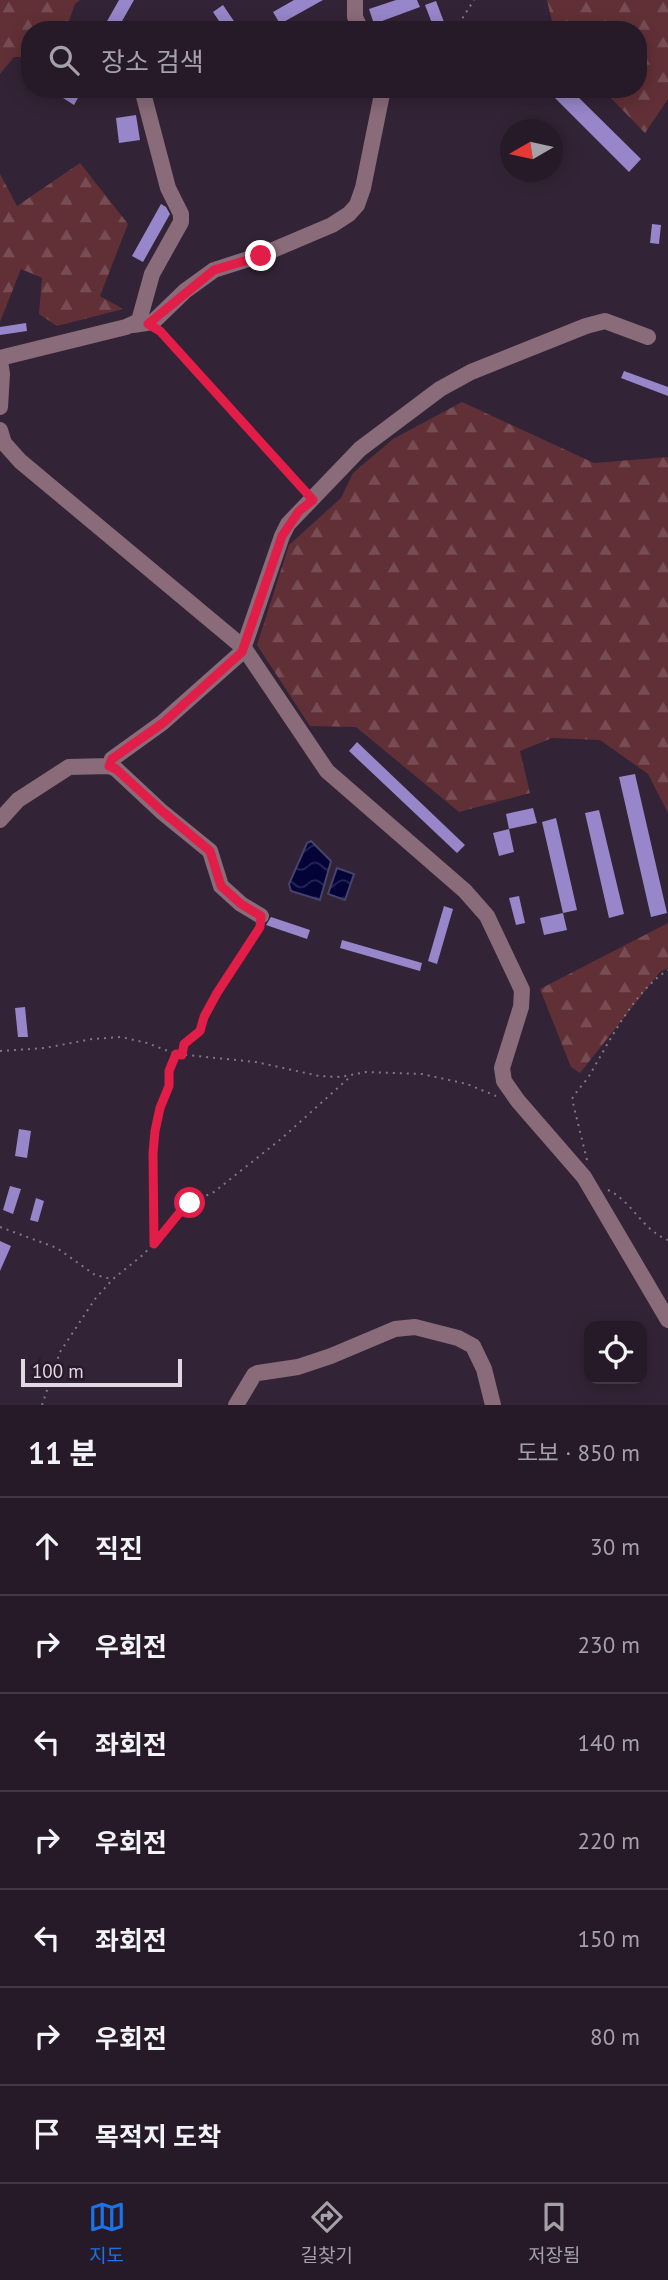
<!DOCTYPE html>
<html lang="ko">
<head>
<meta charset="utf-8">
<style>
	:root { --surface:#261a28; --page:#322734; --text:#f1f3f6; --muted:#a4a1a8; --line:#423845; --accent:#1a73e8 }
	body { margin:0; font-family:"PT Sans","Noto Sans KR",sans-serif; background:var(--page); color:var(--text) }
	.controls { position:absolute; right:21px; bottom:21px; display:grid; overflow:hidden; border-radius:14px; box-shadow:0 4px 18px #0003 }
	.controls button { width:63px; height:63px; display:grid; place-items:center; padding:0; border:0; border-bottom:2px solid var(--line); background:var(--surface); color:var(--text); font:35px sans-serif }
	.compass { position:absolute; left:500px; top:119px; width:63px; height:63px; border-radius:50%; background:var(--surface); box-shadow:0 4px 18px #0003; rotate:261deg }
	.scale { position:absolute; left:21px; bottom:18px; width:161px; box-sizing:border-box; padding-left:7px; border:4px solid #e2d8e4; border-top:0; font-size:19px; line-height:24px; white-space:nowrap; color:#e2d8e4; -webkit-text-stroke:5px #29192b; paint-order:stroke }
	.stop { position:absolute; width:21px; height:21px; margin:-16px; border:5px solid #e11d48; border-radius:50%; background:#fff }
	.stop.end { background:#e11d48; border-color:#fff; box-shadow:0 2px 7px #0008 }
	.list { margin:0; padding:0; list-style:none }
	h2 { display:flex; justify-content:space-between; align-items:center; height:91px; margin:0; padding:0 28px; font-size:30px }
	h2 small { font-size:23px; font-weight:400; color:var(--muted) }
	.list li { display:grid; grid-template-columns:46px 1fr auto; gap:21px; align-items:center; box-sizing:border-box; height:98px; padding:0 28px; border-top:2px solid var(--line) }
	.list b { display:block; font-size:26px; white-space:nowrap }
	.list em { font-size:23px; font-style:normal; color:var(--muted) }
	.icon { flex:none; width:38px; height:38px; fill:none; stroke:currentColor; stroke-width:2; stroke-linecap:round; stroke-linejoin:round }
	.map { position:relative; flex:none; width:668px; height:1405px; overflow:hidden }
	.search { position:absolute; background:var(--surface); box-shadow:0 4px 18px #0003; left:21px; right:21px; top:21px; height:77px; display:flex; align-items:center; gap:18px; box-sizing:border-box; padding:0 24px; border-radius:28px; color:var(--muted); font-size:26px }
	.sheet { height:777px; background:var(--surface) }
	nav { display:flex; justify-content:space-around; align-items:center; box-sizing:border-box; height:98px; border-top:2px solid var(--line); background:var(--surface); font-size:19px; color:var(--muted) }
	nav a { display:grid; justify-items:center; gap:4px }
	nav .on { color:var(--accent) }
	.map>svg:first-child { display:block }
</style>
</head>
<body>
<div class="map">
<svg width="668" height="1405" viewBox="0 0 668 1405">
	<defs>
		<pattern id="forest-firs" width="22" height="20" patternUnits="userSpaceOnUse" patternTransform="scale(1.75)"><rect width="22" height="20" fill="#613036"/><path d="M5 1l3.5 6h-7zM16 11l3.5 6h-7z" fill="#774d53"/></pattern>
		<pattern id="water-waves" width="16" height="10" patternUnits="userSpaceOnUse" patternTransform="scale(1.75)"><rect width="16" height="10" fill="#030338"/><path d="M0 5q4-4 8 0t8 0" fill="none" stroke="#272755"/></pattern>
	</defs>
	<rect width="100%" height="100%" fill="#332336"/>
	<!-- forest -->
	<path fill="url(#forest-firs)" d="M0 0H80L75 4 66 30H30V57H14L0 74Z
		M547 0H668V99L645 133 602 89H638V30H554Z
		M80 163 128 224 100 296 123 309 57 326 39 314 42 278 21 269 0 322V174L17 206Z
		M462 402 594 463 668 457V813L648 774 600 740 552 738 520 751 530 793 459 812 356 727 310 726 257 645 289 545 341 498 353 473 393 439Z
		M668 923V968L660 972 580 1073 571 1067 540 989Z"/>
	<!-- water -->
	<path fill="url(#water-waves)" stroke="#46436c" stroke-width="2" d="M311 841 331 861 320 900 291 891 289 884 307 843Z
		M337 868 354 874 345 900 328 894Z"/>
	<!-- building -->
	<path fill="#9786c9" d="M119 0H134L117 30H102Z
		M294 0H323L280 24 273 12Z
		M396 0H417L420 7 374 24 369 9Z
		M436 1 444 22 433 26 425 5Z
		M223 5 240 30H225L213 12Z
		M68 89H83L74 105 63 98Z
		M546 89H570L641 159 629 172Z
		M136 115 140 140 119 143 116 118Z
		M161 204 166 207 170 214 143 262 132 256Z
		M652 224 661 225 659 244 650 243Z
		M26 323 27 331 0 335V327Z
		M624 371 668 387V396L621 378Z
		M357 742 465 845 457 853 349 751Z
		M635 774 667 913 651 917 619 777Z
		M533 808 537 823 509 829 506 814Z
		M599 810 624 914 609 918 585 813Z
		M556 818 577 910 563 913 542 822Z
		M509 829 514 852 499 856 493 833Z
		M519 896 525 923 516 925 509 898Z
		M444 906 453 909 437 964 428 961Z
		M563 913 567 930 544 935 540 918Z
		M271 917 310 930 307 939 266 925Z
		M342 940 422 963 420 971 340 948Z
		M25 1007 28 1037H18L15 1008Z
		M19 1129 31 1131 27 1158 15 1156Z
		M10 1186 21 1189 13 1214 3 1210Z
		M36 1198 44 1201 38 1222 30 1220Z
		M0 1241 11 1246 0 1271Z"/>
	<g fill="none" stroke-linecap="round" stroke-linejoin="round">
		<!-- path -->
		<path stroke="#837686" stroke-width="2" stroke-dasharray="2 5" stroke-linecap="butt" d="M455 30 474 0
			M161 332 303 488
			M0 1051 45 1048 92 1039 121 1037 147 1043 176 1054 256 1062 319 1076 340 1077 366 1072 422 1074 467 1084 496 1096
			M182 1054 184 1044 200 1032 204 1017 217 993 258 930
			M587 1160 572 1099C577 1090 584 1084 589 1076 610 1041 633 992 668 970
			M608 1190C632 1201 642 1230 668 1240
			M0 1227 57 1248 95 1275 112 1279
			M154 1243 153 1153 155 1131 160 1108 169 1086V1071L175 1056
			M42 1405 60 1352 95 1299 113 1279 144 1254 180 1212 190 1203 214 1192 281 1139 351 1076"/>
		<!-- minor -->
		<path stroke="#8a6b7a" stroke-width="16" d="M355 0V17L361 30
			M133 325 153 322 185 291 214 270 261 255 332 225 349 214 357 205 363 188 383 89
			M0 358 126 327 139 321 152 274 181 222V214L168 188 142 89
			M0 361 2 374 0 407
			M0 430 4 443 20 461 244 648 327 771 465 891 487 916 522 990 521 1007 502 1068 504 1081 518 1101 584 1177 668 1320
			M109 766 112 759 162 723 242 652 282 536 288 524 360 449 440 389 471 372 586 326 605 321 648 337
			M0 820 18 800 69 767 109 766 116 769 162 812 210 851 221 886 241 904 261 916
			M236 1405 254 1375 258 1373 298 1367 331 1356 395 1329 415 1327 458 1338 473 1346 484 1369 493 1405"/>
	</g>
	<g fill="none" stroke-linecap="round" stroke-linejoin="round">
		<!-- route -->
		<path stroke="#e11d48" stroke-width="9" d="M190 1203 180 1212 154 1244 153 1153 155 1131 160 1108 169 1086V1071L176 1054 182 1055 184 1044 200 1031 204 1017 217 993 260 927 261 916 241 904 221 886 210 851 162 811 116 769 109 766 112 759 163 723 242 652 282 536 299 511 313 500 160 331 148 324 214 270 261 256"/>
	</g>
</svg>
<div class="controls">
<button><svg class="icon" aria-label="locate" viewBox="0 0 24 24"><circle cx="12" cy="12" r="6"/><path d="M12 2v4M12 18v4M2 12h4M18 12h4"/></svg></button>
</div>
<svg class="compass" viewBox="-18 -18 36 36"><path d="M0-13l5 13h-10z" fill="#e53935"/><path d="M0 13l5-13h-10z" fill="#a4a1a8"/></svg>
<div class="scale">100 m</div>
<div class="stop" style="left:190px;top:1203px"></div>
<div class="stop end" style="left:261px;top:256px"></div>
<div class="search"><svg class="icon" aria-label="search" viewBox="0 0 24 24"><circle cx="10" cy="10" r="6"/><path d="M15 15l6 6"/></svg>장소 검색</div>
</div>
<section class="sheet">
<h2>11 분<small>도보 · 850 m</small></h2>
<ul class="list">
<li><svg class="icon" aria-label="ahead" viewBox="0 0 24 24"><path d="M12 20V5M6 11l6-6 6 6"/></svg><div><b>직진</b></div><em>30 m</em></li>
<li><svg class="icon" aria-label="right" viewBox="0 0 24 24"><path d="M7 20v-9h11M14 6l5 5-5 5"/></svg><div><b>우회전</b></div><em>230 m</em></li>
<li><svg class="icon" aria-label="left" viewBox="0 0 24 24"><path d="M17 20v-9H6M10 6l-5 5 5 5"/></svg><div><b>좌회전</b></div><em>140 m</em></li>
<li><svg class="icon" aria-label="right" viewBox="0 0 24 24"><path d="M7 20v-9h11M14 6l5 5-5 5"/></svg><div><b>우회전</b></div><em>220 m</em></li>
<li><svg class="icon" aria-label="left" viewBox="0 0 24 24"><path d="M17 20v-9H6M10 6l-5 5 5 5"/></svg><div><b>좌회전</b></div><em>150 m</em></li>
<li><svg class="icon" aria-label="right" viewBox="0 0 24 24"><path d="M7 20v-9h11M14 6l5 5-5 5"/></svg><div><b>우회전</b></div><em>80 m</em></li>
<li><svg class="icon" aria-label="arrive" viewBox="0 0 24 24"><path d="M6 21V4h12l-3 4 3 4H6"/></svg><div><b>목적지 도착</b></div></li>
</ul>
</section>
<nav>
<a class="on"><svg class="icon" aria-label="map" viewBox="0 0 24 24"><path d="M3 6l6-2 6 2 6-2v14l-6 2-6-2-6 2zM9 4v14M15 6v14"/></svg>지도</a>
<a><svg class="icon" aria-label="directions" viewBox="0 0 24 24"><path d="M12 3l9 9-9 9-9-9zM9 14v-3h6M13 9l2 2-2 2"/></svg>길찾기</a>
<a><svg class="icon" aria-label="saved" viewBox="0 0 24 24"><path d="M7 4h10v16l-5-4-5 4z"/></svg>저장됨</a>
</nav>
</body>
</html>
